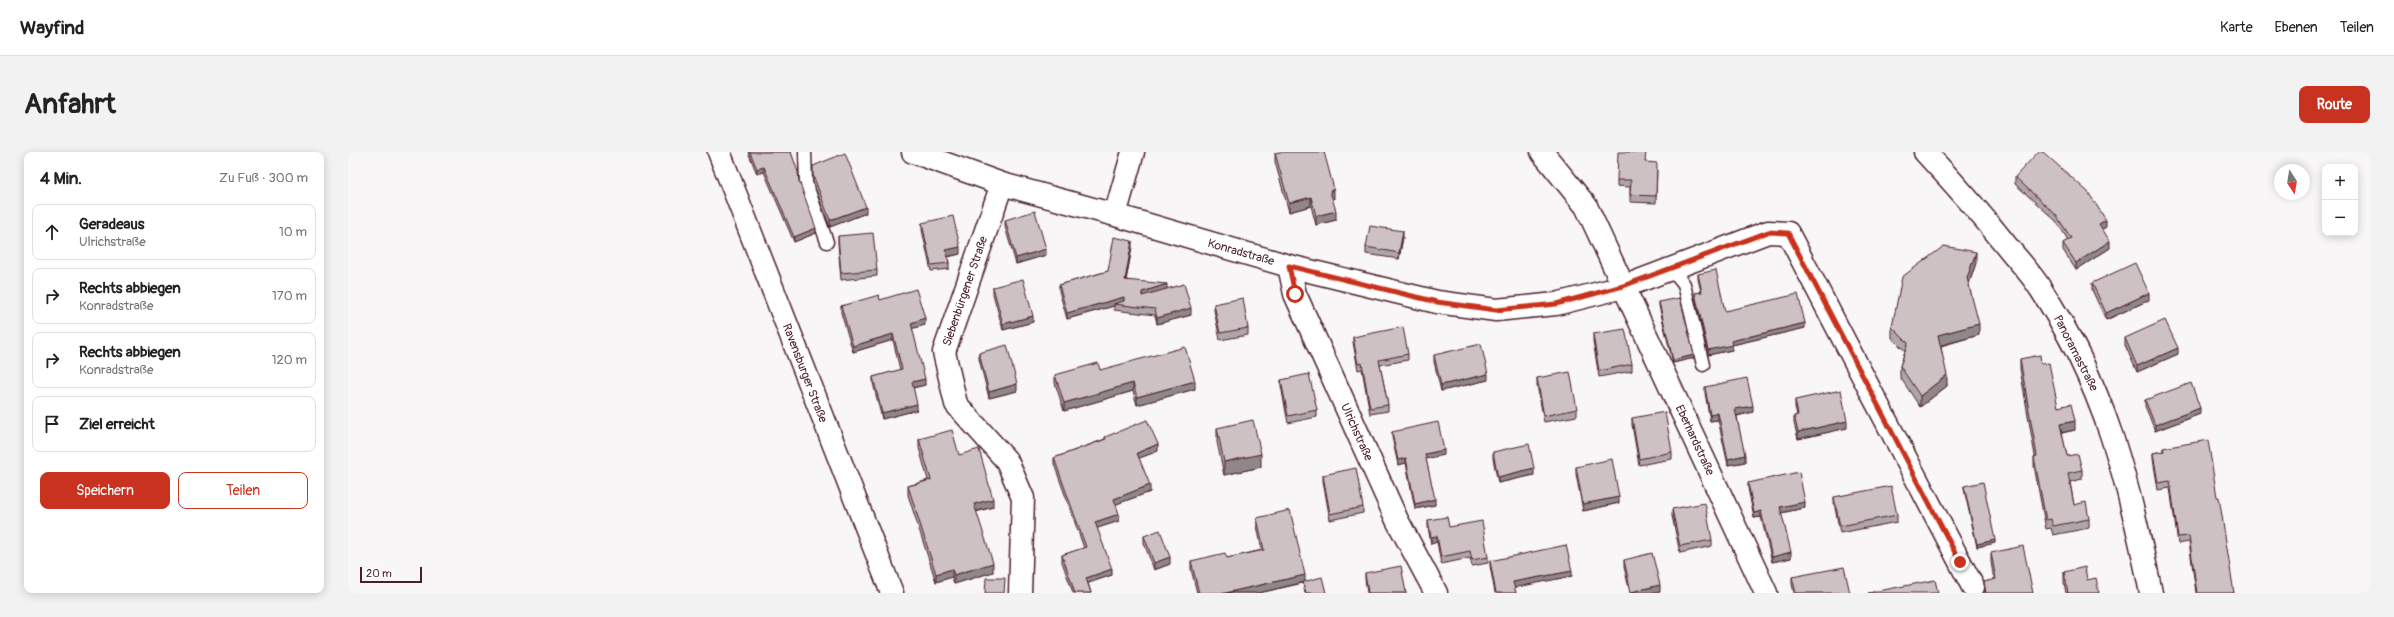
<!DOCTYPE html>
<html lang="de">
<head>
<meta charset="utf-8">
<style>
	:root { --surface:#fff; --page:#f2f2f2; --text:#222; --muted:#767676; --line:#e0e0e0; --accent:#c8321e }
	body { margin:0; font-family:Pangolin,sans-serif; background:var(--page); color:var(--text) }
	.controls { position:absolute; right:12px; top:12px; display:grid; overflow:hidden; border-radius:8px; box-shadow:0 2px 10px #0003 }
	.controls button { width:36px; height:36px; display:grid; place-items:center; padding:0; border:0; border-bottom:1px solid var(--line); background:var(--surface); color:var(--text); font:20px sans-serif }
	.compass { position:absolute; left:1926px; top:12px; width:36px; height:36px; border-radius:50%; background:var(--surface); box-shadow:0 2px 10px #0003; rotate:168deg }
	.scale { position:absolute; left:12px; bottom:10px; width:62px; box-sizing:border-box; padding-left:4px; border:2px solid #4a1f2b; border-top:0; font-size:11px; line-height:14px; white-space:nowrap; color:#4a1f2b; -webkit-text-stroke:3px #fff; paint-order:stroke }
	.stop { position:absolute; width:12px; height:12px; margin:-9px; border:3px solid #c8321e; border-radius:50%; background:#fff }
	.stop.end { background:#c8321e; border-color:#fff; box-shadow:0 1px 4px #0008 }
	.list { margin:0; padding:0; list-style:none }
	h2 { display:flex; justify-content:space-between; align-items:center; height:52px; margin:0; padding:0 16px; font-size:17px }
	h2 small { font-size:13px; font-weight:400; color:var(--muted) }
	.list li { display:grid; grid-template-columns:26px 1fr auto; gap:12px; align-items:center; box-sizing:border-box; height:56px; margin:0 8px 8px; padding:0 8px; border:1px solid var(--line); border-radius:8px }
	.list b { display:block; font-size:15px; white-space:nowrap }
	.list p { margin:0; font-size:13px; white-space:nowrap; color:var(--muted) }
	.list em { font-size:13px; font-style:normal; color:var(--muted) }
	.actions { display:flex; gap:8px; padding:12px 16px }
	.actions a { flex:1; padding:9px 0; border:1px solid var(--accent); border-radius:8px; text-align:center; font-size:14px; color:var(--accent) }
	.actions .main { background:var(--accent); color:#fff }
	.icon { flex:none; width:22px; height:22px; fill:none; stroke:currentColor; stroke-width:2; stroke-linecap:round; stroke-linejoin:round }
	.map { position:relative; flex:none; width:2022px; height:441px; overflow:hidden; border-radius:8px }
	header { display:flex; align-items:center; gap:24px; box-sizing:border-box; height:56px; padding:0 20px; background:var(--surface); border-bottom:1px solid var(--line) }
	header strong { font-size:19px }
	nav { display:flex; gap:22px; margin-inline-start:auto; font-size:14px }
	.intro { display:flex; align-items:center; justify-content:space-between; box-sizing:border-box; height:96px; padding:0 24px }
	h1 { margin:0; font-size:28px }
	.button { padding:10px 18px; border-radius:8px; background:var(--accent); color:#fff; font-size:14px; font-weight:700 }
	main { display:flex; gap:24px; padding:0 24px }
	aside { flex:1; background:var(--surface); border-radius:8px; box-shadow:0 2px 10px #0003 }
	.map>svg:first-child { display:block }
</style>
</head>
<body>
<header>
<strong>Wayfind</strong>
<nav><a>Karte</a><a>Ebenen</a><a>Teilen</a></nav>
</header>
<div class="intro"><h1>Anfahrt</h1><a class="button">Route</a></div>
<main>
<aside>
<h2>4 Min.<small>Zu Fuß · 300 m</small></h2>
<ul class="list">
<li><svg class="icon" aria-label="ahead" viewBox="0 0 24 24"><path d="M12 20V5M6 11l6-6 6 6"/></svg><div><b>Geradeaus</b><p>Ulrichstraße</p></div><em>10 m</em></li>
<li><svg class="icon" aria-label="right" viewBox="0 0 24 24"><path d="M7 20v-9h11M14 6l5 5-5 5"/></svg><div><b>Rechts abbiegen</b><p>Konradstraße</p></div><em>170 m</em></li>
<li><svg class="icon" aria-label="right" viewBox="0 0 24 24"><path d="M7 20v-9h11M14 6l5 5-5 5"/></svg><div><b>Rechts abbiegen</b><p>Konradstraße</p></div><em>120 m</em></li>
<li><svg class="icon" aria-label="arrive" viewBox="0 0 24 24"><path d="M6 21V4h12l-3 4 3 4H6"/></svg><div><b>Ziel erreicht</b></div></li>
</ul>
<div class="actions"><a class="main">Speichern</a><a>Teilen</a></div>
</aside>
<div class="map">
<svg width="2022" height="441" viewBox="0 0 2022 441">
	<rect width="100%" height="100%" fill="#f8f6f7"/>
	<filter id="ink" filterUnits="userSpaceOnUse"><feTurbulence type="fractalNoise" baseFrequency=".025" numOctaves="2"/><feDisplacementMap in="SourceGraphic" scale="8" xChannelSelector="R" yChannelSelector="G"/><feConvolveMatrix kernelMatrix="1 2 1 2 8 2 1 2 1" color-interpolation-filters="sRGB"/></filter>
	<g filter="url(#ink)">
		<g fill="none" stroke-linecap="round" stroke-linejoin="round">
			<defs>
				<path id="service" d="M457 0 458 31 479 90
					M1323 116 1336 132 1355 213"/>
				<path id="minor" d="M565 0 654 32 767 63 941 114 1089 150 1148 158 1208 152 1275 135 1420 80 1440 81 1625 435
					M1194 0 1238 54 1418 441
					M1577 0C1607 32 1635 64 1662 98 1672 110 1684 123 1692 136 1756 232 1781 330 1803 441
					M654 32 596 200 608 252 659 309 675 346 672 441
					M767 63 785 0
					M941 114 947 142 1049 368 1088 441"/>
				<path id="secondary" d="M371 0 544 441"/>
			</defs>
			<!-- service casing -->
			<use href="#service" stroke="#4a1f2b" stroke-width="15"/>
			<!-- minor casing -->
			<use href="#minor" stroke="#4a1f2b" stroke-width="25"/>
			<!-- secondary casing -->
			<use href="#secondary" stroke="#4a1f2b" stroke-width="25"/>
			<!-- service -->
			<use href="#service" stroke="#fff" stroke-width="12"/>
			<!-- minor -->
			<use href="#minor" stroke="#fff" stroke-width="22"/>
			<!-- secondary -->
			<use href="#secondary" stroke="#fff" stroke-width="22"/>
		</g>
		<!-- wall -->
		<path fill="#b0a6a9" stroke="#4a1f2b" d="M400 0H443L451 29 468 81 446 90 416 20 409 22Z
			M927 1 986 47H984L988 68 968 73 963 54 941 60 927 10Z
			M1298 10 1309 17 1308 51 1282 50V35L1269 34V28Z
			M465 14 518 61 482 75 465 30Z
			M1667 25 1758 75 1754 77 1762 96 1728 118 1715 98V91L1720 88 1708 69 1667 32Z
			M657 68 698 103 668 112 657 75Z
			M574 71 612 102 600 105 601 111V117L583 119 574 78Z
			M490 84 529 118V124L493 128 490 91Z
			M1055 85 1051 107 1018 102V95Z
			M784 95 778 128 819 137 843 163 809 172 807 163 766 158V154L719 167 711 139V133L760 119Z
			M1628 111 1621 132 1631 183 1593 194 1599 234 1572 255 1552 225V214L1557 199 1544 186V175Z
			M1350 122 1377 159 1457 176 1384 193V198L1360 203 1347 146V141L1353 140 1350 127Z
			M1744 131 1801 148 1758 168 1744 138Z
			M645 135 685 170 655 178 645 142Z
			M532 148 577 173 564 176 577 233 565 236 569 258 534 267 525 231V225L552 218 545 188 505 200 493 161V154Z
			M1311 150 1346 206 1325 211 1311 154Z
			M866 152 900 176V183L872 188 866 158Z
			M1245 182 1284 212V219L1251 225 1245 189Z
			M1005 185 1060 202V208L1032 213 1040 253V259L1022 262 1014 217 1010 218 1005 190Z
			M1777 186 1830 202 1789 220 1777 193Z
			M631 201 669 239 641 246 631 207Z
			M1086 203 1140 228 1093 239 1086 210Z
			M1672 207 1693 212 1710 255 1727 278 1714 281 1719 304 1734 318V327L1722 330 1726 353 1741 367V376L1705 383 1703 376 1698 377 1686 314V305L1687 304 1672 217Z
			M752 218 847 237 789 253 785 239 716 259 707 231V223Z
			M1189 226 1229 257V264L1196 270 1189 233Z
			M933 228 969 258V265L940 271 933 234Z
			M1357 235 1405 260 1389 264 1397 310 1380 313 1370 268 1362 269 1357 241Z
			M1447 248 1499 276 1450 287 1446 271V264L1449 263 1447 255Z
			M1797 248 1852 262 1807 279 1797 254Z
			M1284 266 1324 300V307L1291 313 1284 273Z
			M869 276 913 315 876 323 869 290Z
			M1044 280 1096 303 1078 307 1087 353 1067 357 1058 311 1050 313 1044 285Z
			M757 285 810 299 791 306 802 340 768 352 771 369 749 376 764 423 740 431 743 441H725L714 410V403L736 396 706 312V306L757 287Z
			M571 287 611 303 645 355 628 360 645 420 606 432 604 425 588 430 560 343V334L580 328 571 296Z
			M1815 296 1886 441H1848L1841 390 1830 392 1822 336 1810 338 1805 307V301L1815 299Z
			M1145 300 1186 323 1150 331 1145 307Z
			M1228 315 1271 351 1235 359 1228 322Z
			M975 323 1015 355V361L982 368 975 329Z
			M1400 331 1457 356 1433 361 1443 406 1424 410 1413 365 1406 366 1400 336Z
			M1616 334 1647 391 1629 395 1616 337Z
			M1486 345 1549 363V370L1492 381 1486 351Z
			M1324 357 1364 388V394L1332 401 1324 364Z
			M909 366 957 430 978 441H957L955 431 911 441H849L843 417V409L879 406 914 398 909 374Z
			M1080 368 1101 375 1140 405V411L1124 414 1122 406 1093 412 1089 390 1083 392 1080 375Z
			M796 384 822 412 806 418 796 391Z
			M1643 401 1685 441H1637L1636 430 1646 428 1643 410Z
			M1276 408 1312 440 1306 441H1282L1276 415Z
			M1142 409 1224 424 1166 435 1168 441H1147L1142 414Z
			M1716 420 1739 428 1751 441H1718L1716 431Z
			M1017 421 1058 441H1019L1017 427Z
			M1444 425 1502 441H1446L1444 432Z"/>
		<!-- shaded-wall -->
		<path fill="#908789" stroke="#4a1f2b" d="M416 15V20L409 22V17Z
			M986 37V47L982 48V39Z
			M963 45V54L941 60V51Z
			M518 55V61L482 75V68Z
			M988 59V68L968 73V64Z
			M1758 68V75L1751 79V72Z
			M468 76V81L446 90V85Z
			M1055 79V85L1051 107V101Z
			M784 89V95L777 134V128Z
			M1762 89V96L1728 118V111Z
			M612 95V102L598 105V98Z
			M698 97V103L668 112V106Z
			M1628 100V111L1619 137V126Z
			M819 132V139L794 150V140Z
			M1801 141V148L1758 168V161Z
			M776 145V151L766 152V154L719 167V161Z
			M843 156V163L809 172V166Z
			M685 164V170L655 178V172Z
			M577 166V173L563 177V171Z
			M1457 171V176L1384 193V198L1360 203V198L1383 189Z
			M1631 172V183L1590 194V183Z
			M545 182V188L505 200V194Z
			M1830 196V202L1789 220V214Z
			M1346 203V206L1325 211V208Z
			M1140 222V228L1093 239V233Z
			M1599 223V234L1572 255V244Z
			M577 227V233L564 236V230Z
			M847 229V237L789 253V245Z
			M785 231V239L716 259V251Z
			M669 232V239L641 246V240Z
			M569 252V258L534 267V261Z
			M1405 254V260L1387 264V257Z
			M1852 256V262L1807 279V273Z
			M1370 261V268L1362 269V263Z
			M1499 269V276L1450 287V280Z
			M1727 269V278L1712 281V272Z
			M810 292V299L789 307V301Z
			M1096 298V303L1077 307V302Z
			M913 302V315L876 323V310Z
			M1397 303V310L1380 313V307Z
			M1058 306V311L1050 313V308Z
			M1186 316V323L1150 331V325Z
			M802 333V340L766 353V347Z
			M1271 345V351L1235 359V352Z
			M645 347V355L626 360V352Z
			M1087 347V353L1067 357V352Z
			M1457 350V356L1432 361V355Z
			M1413 359V365L1406 366V361Z
			M771 362V369L747 377V370Z
			M1089 384V390L1083 392V385Z
			M1647 388V391L1629 395V392Z
			M1443 400V406L1424 410V405Z
			M822 405V412L806 418V411Z
			M645 411V420L606 432V423Z
			M604 417V425L588 430V422Z
			M764 417V423L738 432V426Z
			M1224 419V424L1165 436V430Z
			M957 423V430L911 441H877Z
			M1312 433V440L1306 441H1283V440Z"/>
		<!-- building -->
		<path fill="#cdc1c4" stroke="#4a1f2b" d="M402 0H443L450 20 451 29 468 76 446 85 416 15 409 17Z
			M931 0H976L986 37 982 39 988 59 968 64 963 45 941 51 927 1Z
			M1270 0H1298L1297 10 1309 11 1308 44 1282 43 1283 28H1269Z
			M1690 0H1695L1740 40 1758 68 1751 72 1762 89 1728 111 1715 91 1723 86 1708 63 1667 25Z
			M497 1 518 55 482 68 465 23V14Z
			M687 59 698 97 668 106 657 68Z
			M605 64 612 95 598 98 601 111 583 113 574 71Z
			M1022 74 1055 79 1051 101 1018 95Z
			M525 81 529 118 493 121 490 84Z
			M766 85 784 89 777 128 819 132 794 140V144L836 132 843 156 809 166 807 157 766 152 776 149V145L719 161 711 133 760 119Z
			M1596 94 1628 100 1619 126 1631 172 1590 183 1599 223 1572 244 1552 214 1560 191 1544 175 1554 125Z
			M1787 111 1801 141 1758 161 1744 131Z
			M1368 118 1377 159 1450 142 1457 171 1383 189 1384 193 1360 198 1347 141 1354 140 1350 122Z
			M675 127 685 164 655 172 645 135Z
			M568 137 577 166 563 171 577 227 564 230 569 252 534 261 525 225 554 217 545 182 505 194 493 154 531 143 532 148Z
			M895 146 900 176 872 181 866 152Z
			M1332 146 1346 203 1325 208 1311 150Z
			M1817 168 1830 196 1789 214 1777 186Z
			M1055 175 1060 202 1031 208 1040 253 1022 256 1014 211 1010 212 1005 185Z
			M1277 177 1284 212 1251 219 1245 182Z
			M1133 192 1140 222 1093 233 1086 203Z
			M659 193 669 232 641 240 631 201Z
			M837 195 847 229 789 245 785 231 716 251 707 223 750 211 752 218Z
			M1692 203 1693 212 1701 211 1710 255 1723 252 1727 269 1712 272 1719 304 1730 302 1734 318 1720 321 1726 353 1738 350 1741 367 1705 374 1703 367 1698 368 1686 305 1689 304 1672 207Z
			M1222 220 1229 257 1196 264 1189 226Z
			M961 222 969 258 940 264 933 228Z
			M1399 226 1405 254 1387 257 1397 303 1380 307 1370 261 1362 263 1357 235Z
			M1843 231 1852 256 1807 273 1797 248Z
			M1493 238 1499 269 1450 280 1446 264 1450 263 1447 248Z
			M1317 260 1324 300 1291 307 1284 266Z
			M799 268 810 292 789 301 802 333 766 347 771 362 747 370 764 417 738 426 743 441H727L714 403 738 395 706 306 758 287 757 285Z
			M905 268 913 302 876 310 869 276Z
			M1090 270 1096 298 1077 302 1087 347 1067 352 1058 306 1050 308 1044 280Z
			M604 278 611 303 631 297 645 347 626 352 645 411 606 423 604 417 588 422 560 334 583 328 571 287Z
			M1860 288 1869 345H1871L1886 441H1849L1841 384 1830 385 1822 329 1810 331 1805 301 1816 299 1815 296Z
			M1181 292 1186 316 1150 325 1145 300Z
			M1264 307 1271 345 1235 352 1228 315Z
			M1008 316 1015 355 982 362 975 323Z
			M1451 320 1457 350 1432 355 1443 400 1424 405 1413 359 1406 361 1400 331Z
			M1635 330 1647 388 1629 392 1616 334Z
			M1543 334 1549 363 1492 374 1486 345Z
			M1357 351 1364 388 1332 394 1324 357Z
			M942 358 957 423 877 441H851L843 409 877 401 879 406 916 398 909 366Z
			M1099 365 1101 375 1134 369 1140 405 1124 408 1122 399 1093 405 1089 384 1083 385 1080 368Z
			M812 378 822 405 806 411 796 384Z
			M1218 393 1224 419 1165 430 1168 441H1148L1142 409Z
			M1675 394 1685 441H1638L1636 430 1648 427 1643 401Z
			M1304 401 1312 433 1283 440 1276 408Z
			M1053 414 1058 441H1020L1017 421Z
			M1496 415 1502 441H1448L1444 425Z
			M1737 415 1739 428 1748 426 1751 441H1720L1716 420Z
			M974 425 978 441H958L955 430Z
			M638 426H657L656 441H637Z
			M1587 428 1590 441H1520Z"/>
	</g>
	<g fill="none" stroke-linecap="round" stroke-linejoin="round" filter="url(#ink)">
		<!-- route -->
		<path stroke="#c8321e" stroke-width="5" d="M947 142 941 114 1089 150 1148 158 1208 152 1275 134 1420 80 1440 81 1612 410"/>
	</g>
	<g text-anchor="middle" stroke-width="3" stroke-linejoin="round" paint-order="stroke">
		<!-- street labels -->
		<g font-size="12" fill="#4a1f2b" stroke="#fff">
			<text transform="translate(893 100) rotate(16)" y="4">Konradstraße</text>
			<text transform="translate(617 139) rotate(-71)" y="4">Siebenbürgener Straße</text>
			<text transform="translate(1728 201) rotate(63)" y="4">Panoramastraße</text>
			<text transform="translate(457 221) rotate(69)" y="4">Ravensburger Straße</text>
			<text transform="translate(1009 280) rotate(66)" y="4">Ulrichstraße</text>
			<text transform="translate(1347 288) rotate(65)" y="4">Eberhardstraße</text>
		</g>
	</g>
</svg>
<div class="controls">
<button>+</button>
<button>−</button>
</div>
<svg class="compass" viewBox="-18 -18 36 36"><path d="M0-13l5 13h-10z" fill="#e53935"/><path d="M0 13l5-13h-10z" fill="#767676"/></svg>
<div class="scale">20 m</div>
<div class="stop" style="left:947px;top:142px"></div>
<div class="stop end" style="left:1612px;top:410px"></div>
</div>
</main>
</body>
</html>
